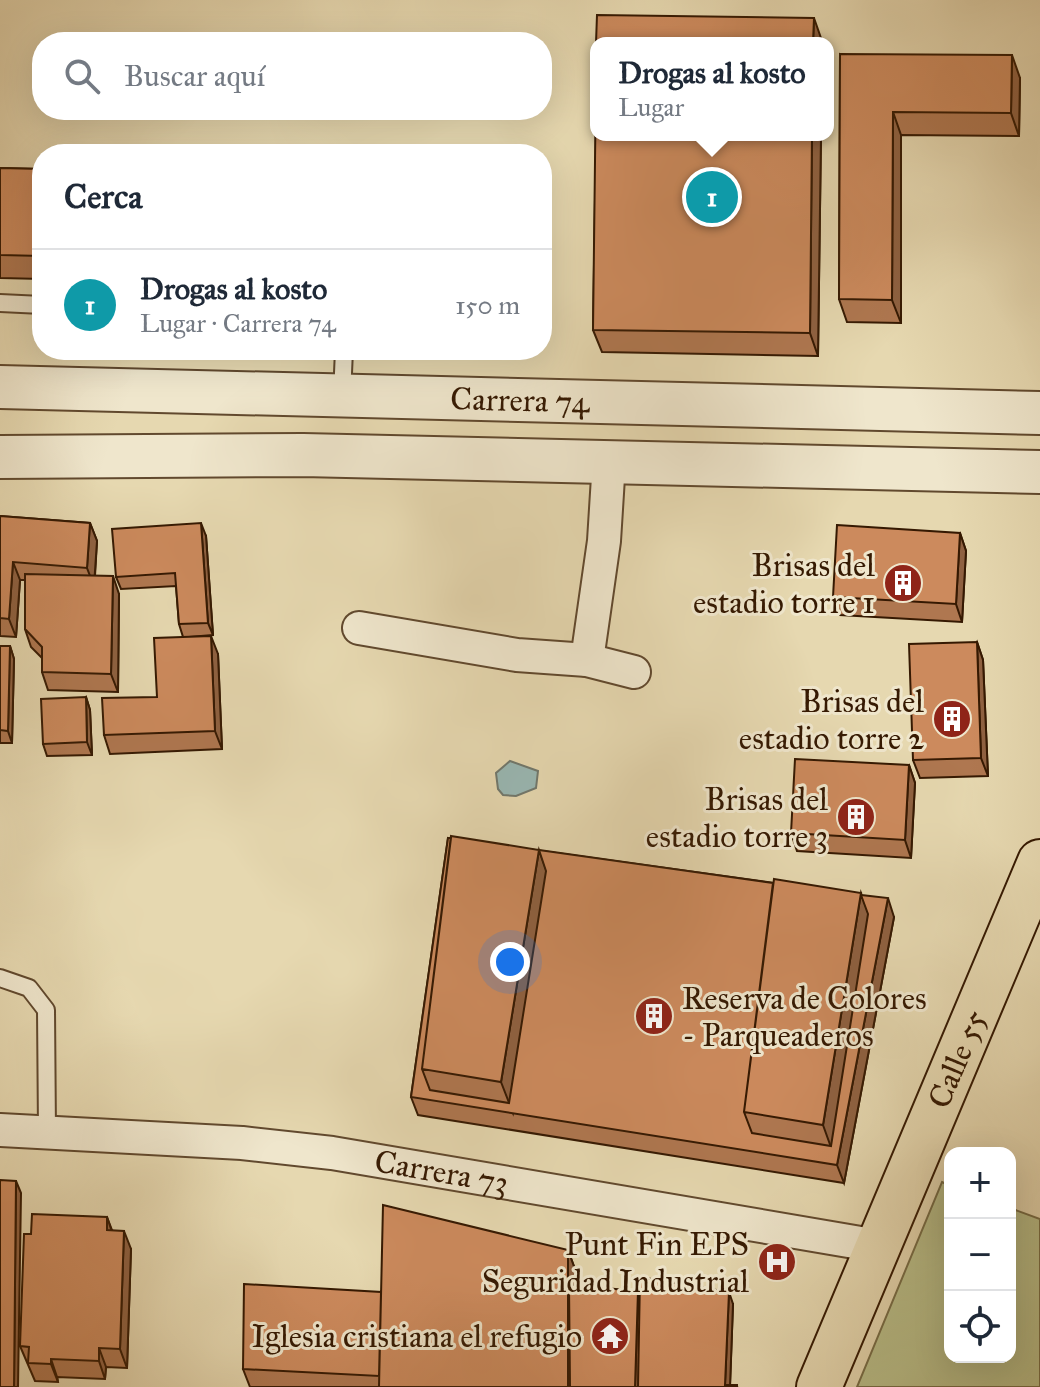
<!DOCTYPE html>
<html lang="es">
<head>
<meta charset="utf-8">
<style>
	:root { --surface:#fff; --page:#f6f6f7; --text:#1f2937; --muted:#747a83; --line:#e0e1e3; --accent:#0f766e }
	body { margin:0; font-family:"IM FELL Great Primer",serif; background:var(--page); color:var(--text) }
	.controls { position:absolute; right:24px; bottom:24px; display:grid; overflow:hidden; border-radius:16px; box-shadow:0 8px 32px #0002 }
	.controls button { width:72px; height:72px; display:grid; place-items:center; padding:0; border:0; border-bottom:2px solid var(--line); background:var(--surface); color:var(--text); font:40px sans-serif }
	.you { position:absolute; left:510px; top:962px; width:28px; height:28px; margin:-20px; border:6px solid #fff; border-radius:50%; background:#1a73e8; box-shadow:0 0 0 12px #1a73e833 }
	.badge { display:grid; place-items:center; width:52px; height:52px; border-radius:50%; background:var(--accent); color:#fff; font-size:26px; font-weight:700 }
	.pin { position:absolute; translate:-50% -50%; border:4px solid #fff; box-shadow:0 2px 8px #0006 }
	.popup { position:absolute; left:590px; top:37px; width:244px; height:104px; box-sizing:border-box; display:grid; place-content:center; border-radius:16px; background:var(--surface); filter:drop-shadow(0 2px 6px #0005); font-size:26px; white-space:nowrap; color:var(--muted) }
	.popup b { font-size:30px; color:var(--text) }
	.popup::after { content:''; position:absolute; left:50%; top:100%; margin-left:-16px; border:16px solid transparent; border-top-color:var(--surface) }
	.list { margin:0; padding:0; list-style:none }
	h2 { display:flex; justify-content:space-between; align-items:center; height:104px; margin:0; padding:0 32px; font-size:34px }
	h2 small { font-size:26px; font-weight:400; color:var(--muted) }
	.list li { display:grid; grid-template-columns:52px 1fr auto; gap:24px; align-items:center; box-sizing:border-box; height:112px; padding:0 32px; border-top:2px solid var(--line) }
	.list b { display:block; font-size:30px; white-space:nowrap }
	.list p { margin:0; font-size:26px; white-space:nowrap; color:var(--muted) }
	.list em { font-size:26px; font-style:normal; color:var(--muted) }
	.icon { flex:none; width:44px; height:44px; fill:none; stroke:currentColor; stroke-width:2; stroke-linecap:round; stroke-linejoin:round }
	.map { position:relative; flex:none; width:1040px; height:1387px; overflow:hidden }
	.search { position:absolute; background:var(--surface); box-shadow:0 8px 32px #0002; left:32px; top:32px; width:520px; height:88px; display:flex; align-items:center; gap:20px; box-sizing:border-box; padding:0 28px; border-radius:32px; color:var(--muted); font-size:30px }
	.panel { position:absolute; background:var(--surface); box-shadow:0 8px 32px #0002; left:32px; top:144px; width:520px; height:216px; border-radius:32px }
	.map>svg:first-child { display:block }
</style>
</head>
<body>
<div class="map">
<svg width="1040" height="1387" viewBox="0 0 1040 1387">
	<rect width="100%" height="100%" fill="#e6d8b0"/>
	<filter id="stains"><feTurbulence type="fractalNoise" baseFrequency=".0025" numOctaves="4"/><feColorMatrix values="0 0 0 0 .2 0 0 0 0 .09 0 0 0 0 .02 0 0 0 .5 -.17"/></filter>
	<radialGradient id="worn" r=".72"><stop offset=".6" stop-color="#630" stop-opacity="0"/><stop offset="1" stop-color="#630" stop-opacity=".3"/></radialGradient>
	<!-- green -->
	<path fill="#b8be89" stroke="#766c46" stroke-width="2" d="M942 1182 950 1186V1357H1010V1208L1040 1219V1387H857Z"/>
	<!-- water -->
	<path fill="#99b8b4" stroke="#71786d" stroke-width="2" d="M510 761 538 771 536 788 516 796 503 795 498 789 496 773Z"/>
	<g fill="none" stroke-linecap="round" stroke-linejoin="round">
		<defs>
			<path id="service" d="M0 303 42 305
				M342 396 344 350
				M0 978 29 988 46 1010 47 1131"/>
			<g id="minor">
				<path d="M359 628 517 655 587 660 634 672"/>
				<path d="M587 660 604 541 609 461"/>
				<path id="s1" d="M0 1130 242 1143 332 1153 878 1246"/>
			</g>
			<g id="tertiary">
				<path id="s2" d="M0 387 1040 413"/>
				<path d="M0 457 303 455 1040 472"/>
			</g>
			<g id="trunk">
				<path id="s3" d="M819 1387 1040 862"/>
			</g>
		</defs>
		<!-- service casing -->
		<use href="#service" stroke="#61492e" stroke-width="20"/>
		<!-- minor casing -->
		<use href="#minor" stroke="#61492e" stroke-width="36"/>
		<!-- tertiary casing -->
		<use href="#tertiary" stroke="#61492e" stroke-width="46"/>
		<!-- trunk casing -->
		<use href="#trunk" stroke="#351902" stroke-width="48"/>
		<!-- service -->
		<use href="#service" stroke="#efe6cc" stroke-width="16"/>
		<!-- minor -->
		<use href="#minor" stroke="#efe6cc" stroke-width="32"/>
		<!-- tertiary -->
		<use href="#tertiary" stroke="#efe6cc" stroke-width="42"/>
		<!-- trunk -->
		<use href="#trunk" stroke="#e6d8b0" stroke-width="44"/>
	</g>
	<!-- wall -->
	<path fill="#af7750" stroke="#351902" stroke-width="2" d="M840 54 1020 78 1019 136 901 135V323L847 322 839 299Z
		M596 135H821L818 356 602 352 593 330Z
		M0 168 42 169V279L0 278Z
		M0 516 90 523 97 541 95 576 119 594 118 692 48 690 42 672V658L31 647 25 629V580H20L16 637 0 636Z
		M960 533 966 551 962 622 840 615 833 597Z
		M206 536 213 635 189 637 218 654 222 749 110 754 104 735 157 697 183 637 179 624 176 586 121 589 116 577Z
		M977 642 983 660 988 776 920 778 913 760Z
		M0 646H10L14 659 12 743H0Z
		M86 697 90 710 92 755 47 756 43 744Z
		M909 765 915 783 911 858 797 851 791 833Z
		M448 838 861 895 894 917 844 1183 418 1115 411 1097Z
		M107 1217 112 1230 131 1249 127 1368 106 1367 105 1379 57 1377 58 1382 35 1381 20 1346 31 1234Z
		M568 1250 576 1272V1285L640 1297 733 1304 730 1385 738 1387H250L243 1369 381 1292Z"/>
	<!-- shaded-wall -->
	<path fill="#8f6141" stroke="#351902" stroke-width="2" d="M814 18 822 41V43H813Z
		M1012 55 1020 78 1019 136 1011 113Z
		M893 112 901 135V323L892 300Z
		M812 135H821L818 356 810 333Z
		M90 523 97 541 94 586 87 568Z
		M201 523 206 536 213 635 208 623Z
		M960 533 966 551 962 622 956 604Z
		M13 562 20 580 16 637 9 619Z
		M113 576 119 594 118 692 111 674Z
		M211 636 218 654 222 749 215 731Z
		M977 642 983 660 988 776 981 758Z
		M10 646 14 659 12 743 8 731Z
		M86 697 90 710 92 755 87 742Z
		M909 765 915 783 911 858 905 840Z
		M539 850 553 889 513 1113 501 1082Z
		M861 893 875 932 837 1164 823 1125Z
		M888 898 894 917 844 1183 837 1165Z
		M16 1181 21 1193 18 1387H14Z
		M107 1217 113 1235 107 1230Z
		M124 1231 131 1249 127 1368 120 1349Z
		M568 1250 576 1272V1387H568Z
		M638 1291 644 1310 642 1387H635Z
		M729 1292 733 1304 730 1387 725 1385Z
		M99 1348 106 1367 105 1379 99 1361Z
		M51 1359 57 1377 58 1382 51 1364Z"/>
	<!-- building -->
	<path fill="#cc8a5d" stroke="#351902" stroke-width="2" d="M597 15 814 18 813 43H596Z
		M840 54 1012 55 1011 113 893 112 892 300 839 299Z
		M596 77V135H812L810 333 593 330Z
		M0 168 42 169V256L0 255Z
		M0 516 90 523 87 568 13 562 9 619 0 618Z
		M201 523 208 623 179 624 175 573 116 577 112 529Z
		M837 525 960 533 956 604 833 597Z
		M25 574 113 576 111 674 42 672V647L25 629Z
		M211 636 215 731 104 735 102 698 157 697 154 638Z
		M977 642 981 758 913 760 909 644Z
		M0 646H10L8 731 0 730Z
		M86 697 87 742 43 744 41 699Z
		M795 759 909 765 905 840 791 833Z
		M451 836 539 850 501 1082 422 1069Z
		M448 838H451L422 1069 430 1090 509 1103 546 871 539 850 773 883 744 1112 752 1133 831 1146 868 914 861 895 888 898 837 1165 411 1097Z
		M774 879 861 893 823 1125 744 1112Z
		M0 1180 16 1181 14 1387H0Z
		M383 1205 568 1250V1387H379Z
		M32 1214 107 1217V1230L124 1231 120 1349 99 1348V1361L51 1359V1364L28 1363 29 1347 20 1346 24 1234H31Z
		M640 1277 729 1292 725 1385H737V1387H638Z
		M244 1284 381 1292 379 1376 243 1369Z
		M569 1285 638 1291 635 1387H570Z"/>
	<!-- icons -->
	<defs>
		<symbol id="building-disc" viewBox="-11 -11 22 22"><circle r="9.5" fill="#8f2418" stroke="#efe6cc"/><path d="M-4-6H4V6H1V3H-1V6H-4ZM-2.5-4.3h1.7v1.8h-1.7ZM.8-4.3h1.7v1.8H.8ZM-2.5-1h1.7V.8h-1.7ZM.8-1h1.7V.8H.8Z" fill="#fff"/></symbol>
		<symbol id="hospital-disc" viewBox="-11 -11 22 22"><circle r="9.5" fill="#8f2418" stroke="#efe6cc"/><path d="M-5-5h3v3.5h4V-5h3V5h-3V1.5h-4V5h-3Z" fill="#fff"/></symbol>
		<symbol id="temple-disc" viewBox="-11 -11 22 22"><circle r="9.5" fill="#8f2418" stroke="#efe6cc"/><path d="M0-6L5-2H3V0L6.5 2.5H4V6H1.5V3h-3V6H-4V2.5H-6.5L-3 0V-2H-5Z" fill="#fff"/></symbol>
	</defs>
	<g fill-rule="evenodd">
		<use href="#building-disc" x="881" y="561" width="44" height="44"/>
		<use href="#building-disc" x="930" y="697" width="44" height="44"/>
		<use href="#building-disc" x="834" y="795" width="44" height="44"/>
		<use href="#building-disc" x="632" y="994" width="44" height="44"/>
		<use href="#hospital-disc" x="755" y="1240" width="44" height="44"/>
		<use href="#temple-disc" x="588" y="1314" width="44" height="44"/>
	</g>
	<g text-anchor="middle" stroke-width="6" stroke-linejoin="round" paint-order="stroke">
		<!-- street labels -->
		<g font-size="32" fill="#351902" stroke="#efe6cc">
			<text dy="11" stroke="none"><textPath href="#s2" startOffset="520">Carrera 74</textPath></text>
			<text dy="11" stroke="none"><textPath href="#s3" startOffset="356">Calle 55</textPath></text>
			<text dy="11" stroke="none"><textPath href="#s1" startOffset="444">Carrera 73</textPath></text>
		</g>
		<!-- poi labels -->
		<g font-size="32" fill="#351902" stroke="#efe6cc" text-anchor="end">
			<text x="875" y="576">Brisas del<tspan x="875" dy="37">estadio torre 1</tspan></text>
			<text x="924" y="712">Brisas del<tspan x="924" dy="37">estadio torre 2</tspan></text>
			<text x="828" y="810">Brisas del<tspan x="828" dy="37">estadio torre 3</tspan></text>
			<text x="682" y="1009" text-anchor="start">Reserva de Colores<tspan x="682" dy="37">- Parqueaderos</tspan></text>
			<text x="749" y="1255">Punt Fin EPS<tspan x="749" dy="37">Seguridad Industrial</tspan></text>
			<text x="582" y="1347">Iglesia cristiana el refugio</text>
		</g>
	</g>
	<rect width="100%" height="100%" filter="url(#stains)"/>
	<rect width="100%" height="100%" fill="url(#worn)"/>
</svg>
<div class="controls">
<button>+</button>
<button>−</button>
<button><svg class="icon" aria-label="locate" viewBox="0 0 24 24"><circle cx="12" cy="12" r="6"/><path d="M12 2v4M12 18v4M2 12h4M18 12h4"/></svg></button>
</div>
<div class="you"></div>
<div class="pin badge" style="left:712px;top:197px;background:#0f9aa8">1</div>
<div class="popup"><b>Drogas al kosto</b>Lugar</div>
<div class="search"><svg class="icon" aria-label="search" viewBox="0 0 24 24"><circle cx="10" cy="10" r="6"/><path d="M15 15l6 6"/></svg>Buscar aquí</div>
<section class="panel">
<h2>Cerca<small></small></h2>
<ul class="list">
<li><span class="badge" style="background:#0f9aa8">1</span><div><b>Drogas al kosto</b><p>Lugar · Carrera 74</p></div><em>150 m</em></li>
</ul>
</section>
</div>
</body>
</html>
